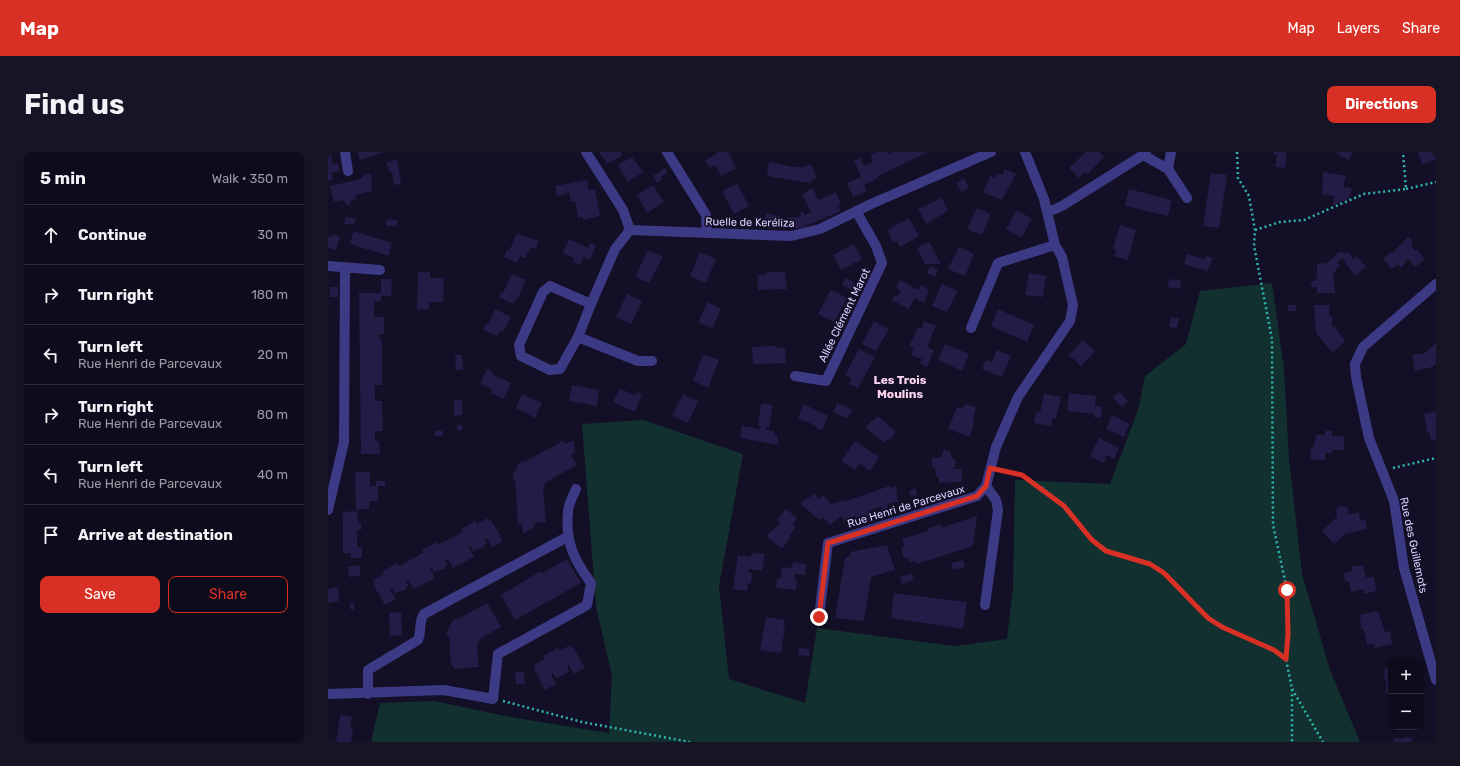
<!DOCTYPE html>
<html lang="en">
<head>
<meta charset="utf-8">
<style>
	:root { --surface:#0e0b1c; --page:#171425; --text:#f1f3f6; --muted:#9b9ba3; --line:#2e2b3b; --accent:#d93025 }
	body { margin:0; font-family:Rubik,sans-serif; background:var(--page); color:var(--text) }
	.controls { position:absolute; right:12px; bottom:12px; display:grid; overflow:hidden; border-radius:8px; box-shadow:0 1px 3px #0004 }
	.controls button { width:36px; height:36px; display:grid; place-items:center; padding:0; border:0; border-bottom:1px solid var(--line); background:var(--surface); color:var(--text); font:20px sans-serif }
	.stop { position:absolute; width:12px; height:12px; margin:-9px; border:3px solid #d93025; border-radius:50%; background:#fff }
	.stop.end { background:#d93025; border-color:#fff; box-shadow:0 1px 4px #0008 }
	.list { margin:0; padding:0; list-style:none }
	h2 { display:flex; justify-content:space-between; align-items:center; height:52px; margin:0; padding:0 16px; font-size:17px }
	h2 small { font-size:13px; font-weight:400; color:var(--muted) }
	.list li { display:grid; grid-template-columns:26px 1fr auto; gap:12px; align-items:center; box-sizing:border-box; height:60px; padding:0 16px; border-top:1px solid var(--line) }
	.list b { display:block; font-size:15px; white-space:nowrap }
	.list p { margin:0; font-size:13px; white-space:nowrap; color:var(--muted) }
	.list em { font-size:13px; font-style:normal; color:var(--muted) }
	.actions { display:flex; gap:8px; padding:12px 16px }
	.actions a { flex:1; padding:9px 0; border:1px solid var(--accent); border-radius:8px; text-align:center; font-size:14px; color:var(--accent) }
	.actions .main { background:var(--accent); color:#fff }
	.icon { flex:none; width:22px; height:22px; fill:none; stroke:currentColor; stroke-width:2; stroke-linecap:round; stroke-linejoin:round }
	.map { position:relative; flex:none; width:1108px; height:590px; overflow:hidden; border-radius:8px }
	header { display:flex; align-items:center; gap:24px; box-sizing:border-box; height:56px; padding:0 20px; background:var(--accent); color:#fff }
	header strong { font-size:19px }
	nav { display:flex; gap:22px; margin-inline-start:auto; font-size:14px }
	.intro { display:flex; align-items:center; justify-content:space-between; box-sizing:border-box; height:96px; padding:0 24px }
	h1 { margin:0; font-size:28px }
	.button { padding:10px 18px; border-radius:8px; background:var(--accent); color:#fff; font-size:14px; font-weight:700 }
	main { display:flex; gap:24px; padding:0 24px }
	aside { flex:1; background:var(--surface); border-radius:8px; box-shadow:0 1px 3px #0004 }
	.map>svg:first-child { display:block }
</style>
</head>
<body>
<header>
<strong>Map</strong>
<nav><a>Map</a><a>Layers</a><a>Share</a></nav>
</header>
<div class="intro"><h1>Find us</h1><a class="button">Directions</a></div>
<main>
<aside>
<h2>5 min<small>Walk · 350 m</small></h2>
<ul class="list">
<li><svg class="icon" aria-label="ahead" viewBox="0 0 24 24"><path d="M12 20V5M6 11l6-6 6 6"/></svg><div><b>Continue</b></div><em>30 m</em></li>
<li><svg class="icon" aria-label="right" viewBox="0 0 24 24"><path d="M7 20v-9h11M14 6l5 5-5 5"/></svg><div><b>Turn right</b></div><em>180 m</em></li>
<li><svg class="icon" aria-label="left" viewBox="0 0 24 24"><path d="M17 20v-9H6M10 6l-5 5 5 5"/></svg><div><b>Turn left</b><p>Rue Henri de Parcevaux</p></div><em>20 m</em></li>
<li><svg class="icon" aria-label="right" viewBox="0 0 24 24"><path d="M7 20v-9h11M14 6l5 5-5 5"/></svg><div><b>Turn right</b><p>Rue Henri de Parcevaux</p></div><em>80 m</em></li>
<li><svg class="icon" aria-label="left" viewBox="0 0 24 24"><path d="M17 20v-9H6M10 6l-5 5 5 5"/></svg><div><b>Turn left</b><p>Rue Henri de Parcevaux</p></div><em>40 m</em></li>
<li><svg class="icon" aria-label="arrive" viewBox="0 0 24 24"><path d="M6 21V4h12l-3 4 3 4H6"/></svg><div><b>Arrive at destination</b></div></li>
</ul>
<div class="actions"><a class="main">Save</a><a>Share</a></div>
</aside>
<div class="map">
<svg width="1108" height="590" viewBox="0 0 1108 590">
	<rect width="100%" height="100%" fill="#130f26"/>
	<!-- green -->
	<path fill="#12302f" d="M944 131 956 216 961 306 974 422 1002 518 1032 590H43L52 551 106 549 182 565 281 581 284 524 268 454 254 272 315 268 415 302 391 434 401 527 477 551 489 476 627 494 679 487 685 437 687 328 782 332 810 258 817 224 858 192 872 139Z"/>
	<!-- building -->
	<path fill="#241b47" d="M0 0H2L5 12 10 11 12 19 3 21 5 28 0 29Z
		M29 0H55V1L32 8Z
		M271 0H293L295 3 279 12Z
		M390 0H400L408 16 393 24 387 13 382 16 377 9Z
		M548 0H559L560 2 564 0H600L550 24V26L536 33 539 39 525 45 519 31 533 25 526 9 532 6 536 14 545 10 543 7 544 2Z
		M758 0H771L776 5 760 22 757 20 751 26 741 16Z
		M945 0H959L957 16 947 15 949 3 945 2Z
		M1007 0H1025L1021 9Z
		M1090 0H1108V8L1094 12Z
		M304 5 315 20 300 30 290 13Z
		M69 7 73 32 66 33 64 20H62L58 11Z
		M441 10 465 15H475L483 12 489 26 482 29V31L444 25V24L439 23Z
		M337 16 339 21 333 25 335 27 329 31 325 24Z
		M677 17 688 22 674 48 655 40 663 23 667 26 670 21 674 23Z
		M995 20 1018 24 1015 35 1024 36 1021 47 1005 53 1006 44 994 42Z
		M43 21 44 39 28 43 29 47 22 49 23 52 19 53 15 48 6 50 2 34 33 27 37 22Z
		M883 21 899 23 891 76 875 74Z
		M636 26 641 36 633 40 628 31Z
		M259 28 261 38 267 37 272 64 255 68V65L250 66 247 49 243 50 241 41 229 44 227 34Z
		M409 32 421 54 406 62 394 39Z
		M325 33 336 50 319 61 309 43Z
		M485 36 490 48 508 40 513 52 510 53 513 59 473 76H458L459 66 470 65 473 64 472 60H476V63L483 60 474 42Z
		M801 37 844 48 840 64 797 54Z
		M614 46 620 59 598 72 590 57Z
		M649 56 663 62 654 83 639 77Z
		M689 58 704 67 693 86 678 77Z
		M438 61 452 64 450 76 434 75Z
		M18 65 28 66 26 72H16Z
		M581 66 591 84 572 95 569 89 565 91 559 78Z
		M59 67 70 68 68 74H58Z
		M792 73 808 78 800 108 786 104 788 98 785 97Z
		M25 79 64 91 61 104 22 92Z
		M5 82 12 84 8 98 0 96V84L4 85Z
		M189 82 211 89 208 97 203 95 197 106 192 104 189 111 176 105 179 98 181 99Z
		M1080 85 1085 89 1083 94 1087 99 1089 98 1097 107 1087 115 1080 107 1073 116 1070 112 1064 117 1055 107 1063 100 1064 101Z
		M241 87 260 96 262 91 268 94 262 108 256 105 252 113 245 110 246 106 235 101Z
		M601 90 613 112H597L589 96Z
		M526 92 534 107 513 118 505 103Z
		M631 95 646 102 637 124 620 117Z
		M320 98 335 105 321 131 307 125Z
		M372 100 388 107 378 131 362 124Z
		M1011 100 1022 101 1025 107 1029 104 1038 115 1027 124 1014 106 1009 110 1012 114 1007 119 1005 124 1007 141H989V135H985L982 132 989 126V112L999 111Z
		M859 102 877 107 878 104 885 106 879 119 856 112Z
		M602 114 610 118 607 125 599 121Z
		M90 120H102V126H116L115 150H101V157L89 158Z
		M438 120H457L459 137 430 138 429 123 439 122Z
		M701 121 718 124 715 145 697 143Z
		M184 122 198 128 189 148 188 147 185 152 171 145 173 140 175 141Z
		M517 126 528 132 524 138 514 133Z
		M53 127H64L63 144H53V149H46V165H56V172L46 173 56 172V182H51V187H54V233H47V249H54L55 279H47V289H51L52 302H33L31 141H53Z
		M841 127 853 129 852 137 840 135Z
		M572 128 590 138 593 133 601 138 596 151 587 146 581 157 564 148 567 143 570 144 573 139 568 136Z
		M614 132 630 139 619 160 604 154Z
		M2 135H10V145H2Z
		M503 138 519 146 506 170 490 162Z
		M299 142 314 149 303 172 288 165Z
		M380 150 393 157 384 176 370 170Z
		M960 153H968V159H960Z
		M986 153H1001V164H1004V175L1006 174 1017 189 1005 201 988 181Z
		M167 157 183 165 175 180 171 179 169 184 155 178 158 172 160 173Z
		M670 157 706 173 699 190 663 174Z
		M843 165 851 166 849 176 841 175Z
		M546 169 561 177 548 199 534 192Z
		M596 169 608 174 599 195 606 198 599 215 592 212 594 207 583 203 586 196 581 194 590 175 593 177Z
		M755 188 767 199 753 214 741 203Z
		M1108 191V212L1104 215 1087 219 1084 203 1097 201Z
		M617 192 641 202 634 219 610 208Z
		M449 194V196H457L458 211 425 212 424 195Z
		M531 197 547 205 530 236 521 232 524 226 517 223Z
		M669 198 683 204 674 225 654 217 658 208 664 210Z
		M375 202 391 208 380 236 365 229Z
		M127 203H134L135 218H128Z
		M159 217 165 220 164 222 183 231 176 247 163 241 164 237 152 232Z
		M244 233 271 238 269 254 241 249Z
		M292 237 307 243 308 240 314 242 307 260 285 250Z
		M791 240 800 249 794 255 785 246Z
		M741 241 768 244 767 254 774 255 773 266 766 265V262L739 259Z
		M194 242 214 251 207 266 188 256Z
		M355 242 370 249 360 271 344 264Z
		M716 242 733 245 728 267 725 266 723 274 706 271 708 260 712 261Z
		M126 248H134V263L126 264Z
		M509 251 525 258 519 266 505 260Z
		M433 252 445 253 441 276 438 275V278L447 279 446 283H449L451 293 412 286 414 274 432 277 433 275 430 274Z
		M476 252 500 264 494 278 488 276V274L470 266Z
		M636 252 648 255 645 271H646L642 285 620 277 629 255 635 256Z
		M1108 259V288L1103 289 1102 282 1099 280 1096 262Z
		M784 263 802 272 796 285 778 277Z
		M550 264 568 280 562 288 560 286 556 291 537 275Z
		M129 273H134V278H129Z
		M107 279H115V284H107Z
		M997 279H1004V284H1016V298H1004V301H997V308H983V297H985L988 283H997Z
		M771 286 791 296 786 307 779 303 776 311 762 304Z
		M246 288 247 301 243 303 249 313 218 330 215 335 218 370 206 371V375L195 382 194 372H190L187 327 185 328V323L191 311 195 309 196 310 235 289 237 292Z
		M527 289 551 305 542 319 532 312 527 318 513 309Z
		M616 298 623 300V305L628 309 626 317H634V330L611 331V325H608L607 315 604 316V306L614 305V301Z
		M27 320H42V334H48V329H58L57 334H50V349H41V357L28 358Z
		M561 334 562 336 568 334 570 350 559 352 562 363 556 365 553 355 540 359 544 369 531 374 527 363 517 369 513 364 502 373 495 365 491 368 472 351 486 342 491 347 495 343 503 352 515 348 516 350Z
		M587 336 590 343 583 345 581 339Z
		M1015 354 1019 355 1021 359 1020 363 1031 360 1032 368 1037 367 1039 377 1017 382 1006 392 994 379 1009 365 1008 358 1010 355Z
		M458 357 469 366 465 372 468 375 461 384 463 385 454 397 438 384 452 371 449 368Z
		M29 359 30 371H33V378H29V395H34V406H23L22 401H15V368L14 360Z
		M649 364 645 394 589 412 588 409 582 411 579 405 576 407 573 396 576 394 574 387 600 379 599 377 613 372V376Z
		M160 366 161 369 163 368 175 389 164 395 159 386 157 387 159 392 156 393 157 395 145 399 143 394 141 395 146 405 125 416 120 407 117 408 120 413 117 414 118 416 106 420 104 415 102 416 107 426 86 437 80 428 78 429 81 434 78 435 79 437 67 441 65 436 62 438 68 447 57 453 45 432 47 431 45 428 56 422 55 419 69 411 71 414 73 413 95 401 94 398 109 390 110 393 135 380 133 377 147 369 149 372Z
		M559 393 567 418 543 425 536 469 507 466 517 406 523 403 522 400Z
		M423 401 437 402 434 419 421 417V421H424L423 432 420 431 419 439 405 437 410 403 423 405Z
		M239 407 253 431 187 468 173 443 213 419 214 421Z
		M635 408 637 415 625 418 623 411Z
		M465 410 478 412 477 423 467 422 466 427H469L468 438 448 436 449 426 452 427 454 415 464 416Z
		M32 413V424L21 425 20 415Z
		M1035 413 1038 426 1045 424 1049 439 1036 442 1035 437 1023 440 1021 430 1017 429 1016 423 1017 421 1024 419 1023 415Z
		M583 421 586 428 574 432 572 425Z
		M10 435 11 449 0 451V437Z
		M566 441 639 450 635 477 563 466Z
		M22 451H26V458L22 457Z
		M159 451 173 475 152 487 149 492 151 515 127 517 123 512 121 484H119V480L125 468 129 466 130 467Z
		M1050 459 1057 480 1062 479 1064 492 1046 496V492L1039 493 1036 478 1033 477 1032 463Z
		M73 460 74 483 62 484 61 461Z
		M438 465 457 468 455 475 457 476 453 501 432 498Z
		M242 493 243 496 245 495 257 516 246 522 241 513 239 514 241 519 236 523 228 526 225 521 223 522 228 532 217 538 206 517 208 516 206 513 217 507 215 504 230 496 232 499Z
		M471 496 482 497 481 504 470 503Z
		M1057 516H1063V541H1058V527H1056Z
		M187 520H196L197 532H188Z
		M12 563 24 564 22 575 25 576 23 590H8Z
		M1077 585 1085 586 1084 590H1065L1067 586 1077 587Z"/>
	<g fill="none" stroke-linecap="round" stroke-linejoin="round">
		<!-- path -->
		<path stroke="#2fb8b0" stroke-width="2.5" stroke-dasharray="2 3" stroke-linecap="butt" d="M909 0 910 26 921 44 927 78 926 94 944 187 945 373 959 438 961 482 958 507 964 537V590
			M1078 37 1108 30
			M927 78 952 70 976 68 1036 42 1078 37 1075 0
			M1065 316 1108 306
			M673 319 694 323 717 338 736 354 764 388 778 399 821 412 836 421 880 466 894 475 946 497 958 507
			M964 537 995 590
			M175 549 254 570 362 590"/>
		<!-- minor -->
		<path stroke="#3d3a85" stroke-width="10" d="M17 0 20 19
			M258 0 295 58 302 78
			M339 0 378 63 379 81
			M818 0 815 3 840 17 859 46
			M840 17 843 0
			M720 60 734 54 815 3
			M302 78 463 84 492 77 543 52 663 0
			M0 114 52 118
			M1108 132 1035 195 1027 212 1028 225 1041 286 1066 349 1076 416 1108 528
			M222 134 263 152 250 185 232 217 222 218 193 204 191 193 215 140Z
			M263 152 287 97 302 78
			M643 176 670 111 727 93
			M250 185 310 209H324
			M467 224 498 229 554 111 548 94 528 59
			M0 358 16 290 17 115
			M657 453 670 358 668 348 658 334
			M491 465 500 391 649 344 658 334 668 295 690 245 742 169 745 153 734 105 727 93 716 47 697 0
			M0 542 116 538 165 547 170 502 259 453 263 431C246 408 237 390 240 360 240 352 245 344 248 337
			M40 542V518L90 488C94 479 90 470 96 462L241 384"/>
	</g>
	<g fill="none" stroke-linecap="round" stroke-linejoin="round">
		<!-- route -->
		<path stroke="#d93025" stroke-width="5" d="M491 465 500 391 649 344 658 334 662 316 694 323 736 354 764 388 778 399 822 412 836 421 880 466 894 475 946 498 958 507 960 482 959 438"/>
	</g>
	<g text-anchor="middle" stroke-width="3.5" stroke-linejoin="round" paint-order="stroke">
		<!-- street labels -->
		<g font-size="11" fill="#d9d4ff" stroke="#130f26">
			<text transform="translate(422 70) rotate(1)" y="4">Ruelle de Keréliza</text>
			<text transform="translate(516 163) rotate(-64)" y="4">Allée Clément Marot</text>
			<text transform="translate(578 354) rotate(-17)" y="4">Rue Henri de Parcevaux</text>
			<text transform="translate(1086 393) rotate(78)" y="4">Rue des Guillemots</text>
		</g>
		<!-- neighbourhood labels -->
		<g font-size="12" font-weight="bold" fill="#ffd6f0" stroke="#130f26">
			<text x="572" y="232">Les Trois<tspan x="572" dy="14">Moulins</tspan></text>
		</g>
	</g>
</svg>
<div class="controls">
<button>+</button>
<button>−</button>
</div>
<div class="stop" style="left:959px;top:438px"></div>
<div class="stop end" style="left:491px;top:465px"></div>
</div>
</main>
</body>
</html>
